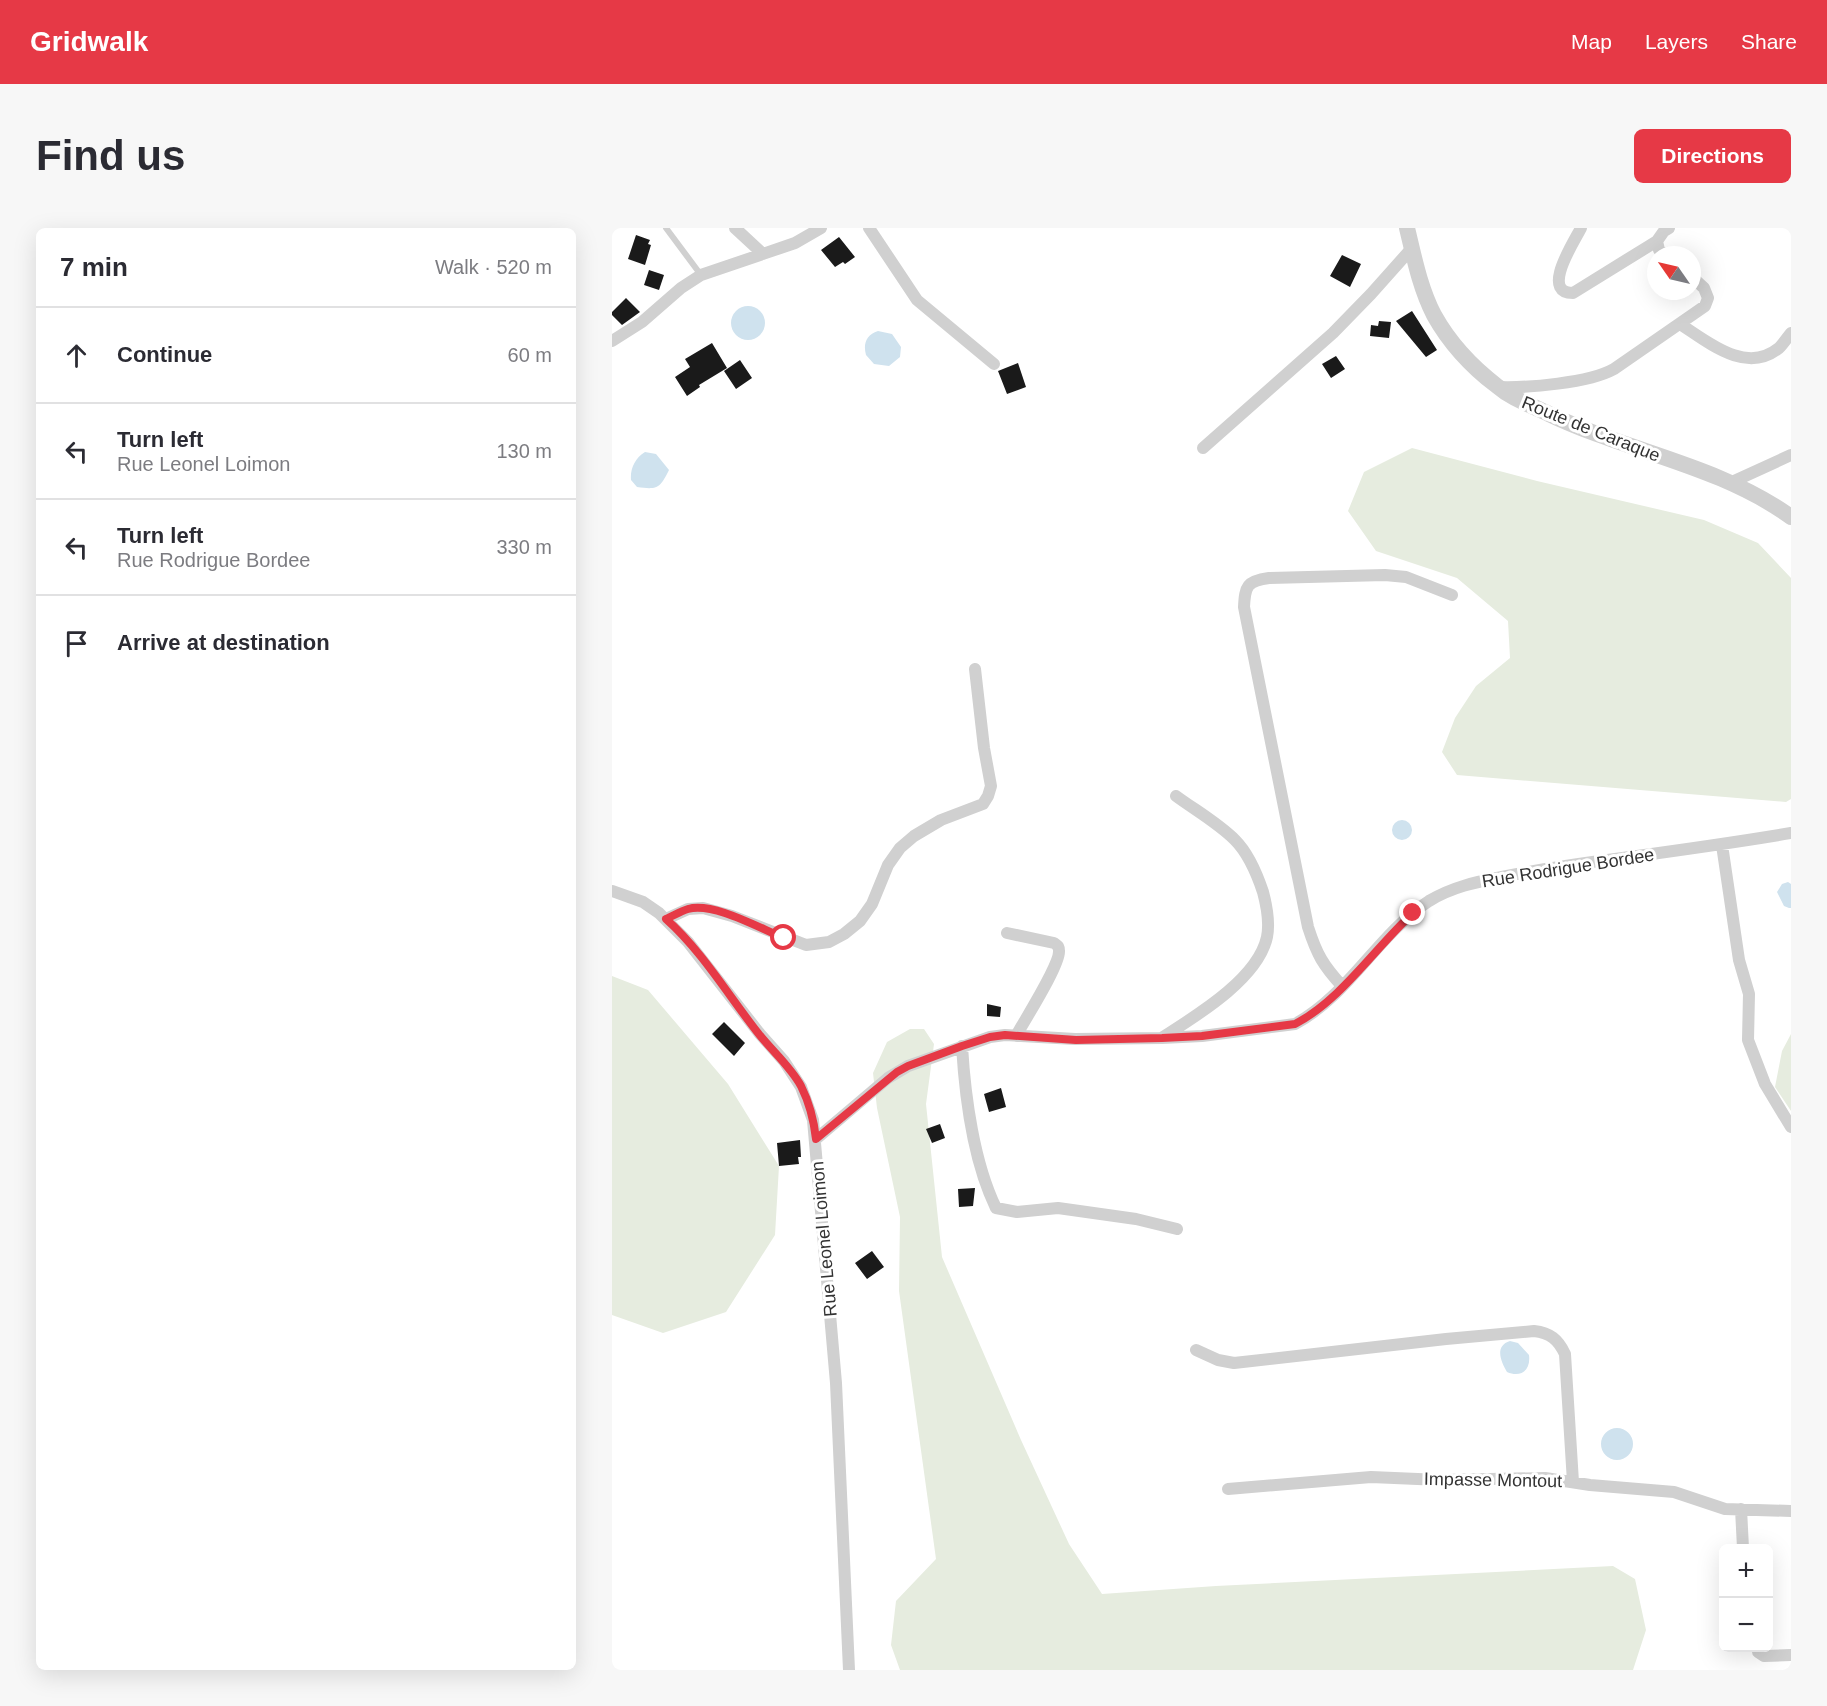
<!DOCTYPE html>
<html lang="en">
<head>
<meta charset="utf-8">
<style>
	:root { --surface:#fff; --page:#f7f7f7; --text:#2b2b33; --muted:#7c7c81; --line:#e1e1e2; --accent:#e63946 }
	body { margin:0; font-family:Helvetica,sans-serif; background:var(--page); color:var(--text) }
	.controls { position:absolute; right:18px; bottom:18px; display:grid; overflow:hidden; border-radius:9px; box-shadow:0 6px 24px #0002 }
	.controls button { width:54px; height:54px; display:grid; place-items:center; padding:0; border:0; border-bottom:2px solid var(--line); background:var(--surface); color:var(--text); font:30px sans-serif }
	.compass { position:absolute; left:1035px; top:18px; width:54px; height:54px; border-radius:50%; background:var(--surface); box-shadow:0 6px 24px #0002; rotate:304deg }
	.stop { position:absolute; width:18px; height:18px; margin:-14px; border:4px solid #e63946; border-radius:50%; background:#fff }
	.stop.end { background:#e63946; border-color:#fff; box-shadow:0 2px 6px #0008 }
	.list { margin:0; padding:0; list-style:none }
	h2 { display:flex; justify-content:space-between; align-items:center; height:78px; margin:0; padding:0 24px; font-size:26px }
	h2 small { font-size:20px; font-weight:400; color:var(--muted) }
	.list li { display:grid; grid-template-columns:39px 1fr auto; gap:18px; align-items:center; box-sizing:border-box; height:96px; padding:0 24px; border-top:2px solid var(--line) }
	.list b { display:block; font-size:22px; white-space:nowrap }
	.list p { margin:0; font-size:20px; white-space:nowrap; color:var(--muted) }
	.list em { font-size:20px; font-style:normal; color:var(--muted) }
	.icon { flex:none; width:33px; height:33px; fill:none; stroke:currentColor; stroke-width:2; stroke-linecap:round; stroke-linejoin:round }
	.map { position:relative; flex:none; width:1179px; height:1442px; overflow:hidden; border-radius:9px }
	header { display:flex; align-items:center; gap:36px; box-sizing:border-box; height:84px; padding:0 30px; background:var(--accent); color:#fff }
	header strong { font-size:28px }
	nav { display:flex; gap:33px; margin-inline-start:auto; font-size:21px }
	.intro { display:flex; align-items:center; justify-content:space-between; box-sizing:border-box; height:144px; padding:0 36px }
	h1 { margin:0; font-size:42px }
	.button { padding:15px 27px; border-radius:9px; background:var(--accent); color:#fff; font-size:21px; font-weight:700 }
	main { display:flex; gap:36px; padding:0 36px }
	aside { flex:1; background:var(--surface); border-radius:9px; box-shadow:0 6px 24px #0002 }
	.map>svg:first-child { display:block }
</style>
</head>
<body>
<header>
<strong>Gridwalk</strong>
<nav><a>Map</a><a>Layers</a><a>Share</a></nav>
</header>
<div class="intro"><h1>Find us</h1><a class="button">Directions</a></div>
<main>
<aside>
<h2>7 min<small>Walk · 520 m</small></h2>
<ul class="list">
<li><svg class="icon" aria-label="ahead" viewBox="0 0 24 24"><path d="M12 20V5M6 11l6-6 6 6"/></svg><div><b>Continue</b></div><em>60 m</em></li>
<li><svg class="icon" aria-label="left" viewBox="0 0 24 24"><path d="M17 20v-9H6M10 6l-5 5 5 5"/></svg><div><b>Turn left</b><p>Rue Leonel Loimon</p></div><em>130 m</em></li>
<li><svg class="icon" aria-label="left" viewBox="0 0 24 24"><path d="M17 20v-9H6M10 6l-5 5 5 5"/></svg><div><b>Turn left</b><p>Rue Rodrigue Bordee</p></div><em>330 m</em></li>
<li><svg class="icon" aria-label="arrive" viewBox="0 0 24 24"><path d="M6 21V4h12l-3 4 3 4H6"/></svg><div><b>Arrive at destination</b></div></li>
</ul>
</aside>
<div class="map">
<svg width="1179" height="1442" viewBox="0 0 1179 1442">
	<rect width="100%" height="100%" fill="#fff"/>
	<!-- green -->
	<path fill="#e6ecdf" d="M800 220 925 253 1092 292 1146 315 1179 350V571L1174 574 845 547 830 524 843 490 864 458 898 430 896 393 845 350 764 323 736 283 752 244Z
		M0 748 36 762 116 856 167 938 163 1007 114 1084 51 1105 0 1087Z
		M298 801H312L322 816 314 876 330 1029 409 1212 457 1316 490 1366 604 1358 1001 1338 1023 1351 1034 1402 1021 1442H288L279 1417 284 1373 324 1331 287 1063 288 989 265 880 261 845 275 814Z
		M1179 806V883L1163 859 1170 823Z"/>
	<!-- water -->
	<path fill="#cfe2ee" d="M119 95a17 17 0 1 1 34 0a17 17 0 1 1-34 0Z
		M266 103 280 106 289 119 288 129 277 138 262 136 254 127C251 116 254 107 266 103Z
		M33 224 44 226 57 242C48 260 46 262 25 259L19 252C18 241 23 230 33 224Z
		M780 602a10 10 0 1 1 20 0a10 10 0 1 1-20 0Z
		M1176 654 1179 656V680H1177L1172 678 1165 664 1170 656Z
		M898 1113 906 1115 917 1127C919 1142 909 1150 895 1144 889 1134 882 1118 898 1113Z
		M989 1216a16 16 0 1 1 32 0a16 16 0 1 1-32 0Z"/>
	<!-- building -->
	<path fill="#1a1a1a" d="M24 7 38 12 36 16 39 17 33 37 16 31Z
		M227 9 243 29 233 36 231 34 223 39 209 22Z
		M730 27 749 36 738 59 718 48Z
		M37 42 52 47 47 62 32 57Z
		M14 70 28 84 10 97 0 87V84Z
		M800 83 825 122 814 129 784 93Z
		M767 93 779 94 777 110 758 108 759 97 766 98Z
		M100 115 115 140 87 157 88 159 75 168 63 149 78 139 73 131Z
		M724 128 733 141 719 150 710 136Z
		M128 132 140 150 124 161 112 143Z
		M406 135 414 159 395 166 386 143Z
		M375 776 389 779 388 789 375 788Z
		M112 794 133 815 122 828 100 806Z
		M389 860 394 879 377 884 372 866Z
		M328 896 333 910 320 915 314 901Z
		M188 912 189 929H186L187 936 167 938 165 915Z
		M363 960 361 978 347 979 346 961Z
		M260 1023 272 1039 255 1051 243 1035Z"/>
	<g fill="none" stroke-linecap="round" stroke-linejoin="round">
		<!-- service -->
		<path stroke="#d0d0d0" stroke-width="6" d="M54 0 89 47"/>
		<!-- minor -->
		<path stroke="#d0d0d0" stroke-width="12" d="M123 0 151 26
			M257 0 305 72 382 136
			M969 0C962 14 928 65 961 65L1045 13
			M1053 27 1047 22 1045 13 1052 3 1057 0
			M1068 96C1096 114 1134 147 1167 120 1171 116 1175 110 1179 105
			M0 113 30 94 69 60 89 47 183 15 209 0
			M886 159C916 160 977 155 1002 141L1093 78 1096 70 1092 60 1080 49
			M591 220 721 105 759 66 800 20
			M1120 254 1179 227
			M1110 617 1127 732 1137 766 1136 812 1153 856 1179 899
			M0 663 31 674 47 685 76 714 148 806 172 833 189 859 201 892 224 1155 237 1442
			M54 691 76 681 91 680 120 688 194 717 217 714 232 706 248 693 260 676 276 637 288 620 302 608 329 592 371 576 376 568 379 558 372 520 363 441
			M395 705 442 715C446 718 447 718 447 723 448 737 412 793 404 808
			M730 758C711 737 705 727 696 699L632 379C633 358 635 353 657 350L773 347 794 349 840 367
			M551 809C584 788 646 751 655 709 658 694 655 679 651 664 645 646 636 625 623 612 606 595 583 582 564 568
			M350 818C353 869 362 935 384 980L405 984 446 980 524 991 565 1001
			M204 911 276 850 296 838 378 809 393 807 463 811 550 810 590 808 683 796C737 767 766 706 817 673 840 659 864 654 890 649 928 641 965 636 1003 631 1062 623 1120 615 1179 605
			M584 1122 606 1132 622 1135 834 1111 922 1103C938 1105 946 1111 953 1126L961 1254
			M616 1261 759 1249 829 1252 933 1250 978 1257 1062 1264 1113 1281 1179 1283
			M1129 1281 1131 1320
			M1146 1420V1424L1152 1428 1179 1427"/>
		<!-- tertiary -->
		<path stroke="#d0d0d0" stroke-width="16" d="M795 0C802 29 808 60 822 87 837 114 860 139 885 158 900 171 919 177 937 186 1016 224 1107 237 1179 289"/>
	</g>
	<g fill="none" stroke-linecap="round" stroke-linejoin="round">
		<!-- route -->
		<path stroke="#e63946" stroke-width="8" d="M172 710C147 700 102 674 76 681 69 683 61 688 54 691 90 723 116 767 146 805 160 823 178 838 189 858 197 874 202 893 204 911L285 844 296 838 350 818 378 809 393 807 464 812 550 810 590 808 683 796C729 772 763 720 801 685"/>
	</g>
	<g text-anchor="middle" stroke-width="6" stroke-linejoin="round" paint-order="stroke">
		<!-- street labels -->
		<g font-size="18" fill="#333" stroke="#fff">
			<text transform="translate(979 201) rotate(22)" y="6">Route de Caraque</text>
			<text transform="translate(956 640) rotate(-9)" y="6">Rue Rodrigue Bordee</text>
			<text transform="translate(212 1011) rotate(-95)" y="6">Rue Leonel Loimon</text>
			<text transform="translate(881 1252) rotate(1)" y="6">Impasse Montout</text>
		</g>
	</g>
</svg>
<div class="controls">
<button>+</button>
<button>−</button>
</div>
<svg class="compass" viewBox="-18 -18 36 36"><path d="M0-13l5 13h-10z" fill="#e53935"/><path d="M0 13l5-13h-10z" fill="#7c7c81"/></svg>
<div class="stop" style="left:172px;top:710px"></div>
<div class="stop end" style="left:801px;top:685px"></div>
</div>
</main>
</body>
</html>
